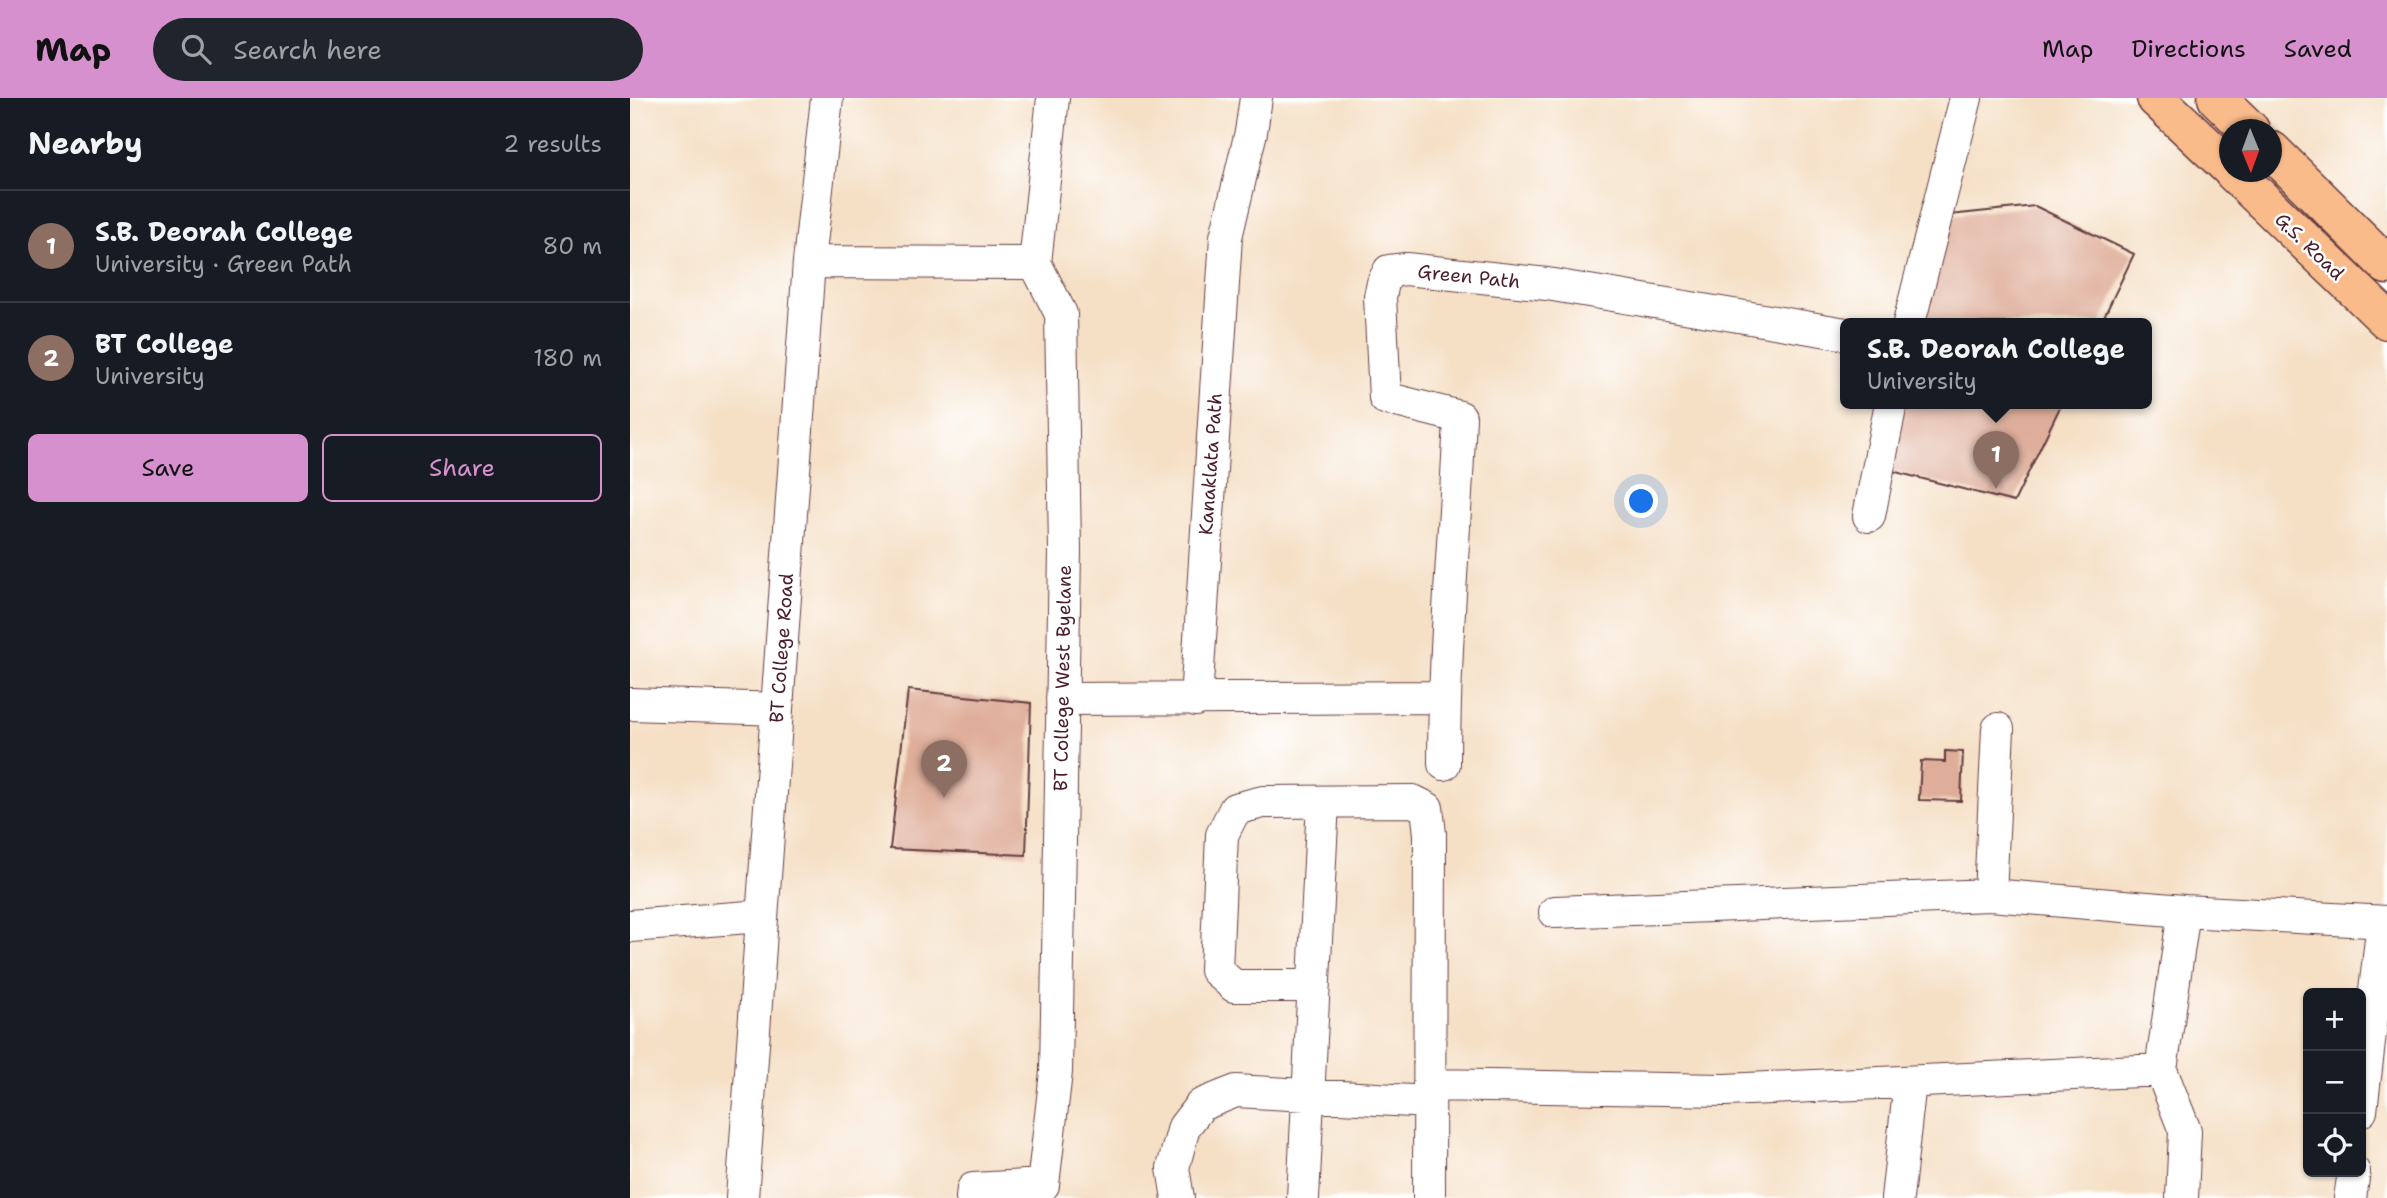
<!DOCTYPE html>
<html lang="en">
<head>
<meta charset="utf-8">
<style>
	:root { --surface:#171b24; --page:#20242c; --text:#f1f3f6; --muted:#9ea1a6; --line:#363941; --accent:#d690ce }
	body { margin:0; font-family:"Shantell Sans",sans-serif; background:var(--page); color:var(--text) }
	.controls { position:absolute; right:21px; bottom:21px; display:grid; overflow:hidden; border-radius:10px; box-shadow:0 2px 5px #0004 }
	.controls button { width:63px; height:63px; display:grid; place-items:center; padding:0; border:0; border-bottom:2px solid var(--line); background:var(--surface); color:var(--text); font:35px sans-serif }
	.compass { position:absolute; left:1589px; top:21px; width:63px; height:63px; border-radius:50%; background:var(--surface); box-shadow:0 2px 5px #0004; rotate:179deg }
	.you { position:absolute; left:1012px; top:404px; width:24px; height:24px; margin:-18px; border:5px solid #fff; border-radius:50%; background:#1a73e8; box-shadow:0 0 0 10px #1a73e833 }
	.badge { display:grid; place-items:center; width:46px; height:46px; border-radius:50%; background:var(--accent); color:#fff; font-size:23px; font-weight:700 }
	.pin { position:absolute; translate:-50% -58px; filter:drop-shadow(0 2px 4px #0008) }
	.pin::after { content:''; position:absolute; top:37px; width:24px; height:21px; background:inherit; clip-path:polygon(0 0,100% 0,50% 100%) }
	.popup { position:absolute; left:1210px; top:220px; width:312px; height:91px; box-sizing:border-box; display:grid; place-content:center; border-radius:10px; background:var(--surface); filter:drop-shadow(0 2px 5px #0005); font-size:23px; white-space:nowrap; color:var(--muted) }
	.popup b { font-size:26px; color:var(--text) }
	.popup::after { content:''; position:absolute; left:50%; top:100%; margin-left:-14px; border:14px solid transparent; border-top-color:var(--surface) }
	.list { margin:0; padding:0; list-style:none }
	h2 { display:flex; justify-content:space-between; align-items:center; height:91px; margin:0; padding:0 28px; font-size:30px }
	h2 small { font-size:23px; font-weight:400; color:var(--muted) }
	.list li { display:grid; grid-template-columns:46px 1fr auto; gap:21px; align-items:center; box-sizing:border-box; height:112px; padding:0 28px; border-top:2px solid var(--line) }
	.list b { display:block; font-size:26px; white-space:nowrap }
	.list p { margin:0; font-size:23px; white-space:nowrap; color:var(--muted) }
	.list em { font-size:23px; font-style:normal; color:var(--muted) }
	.actions { display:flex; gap:14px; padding:21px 28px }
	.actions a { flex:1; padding:16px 0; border:2px solid var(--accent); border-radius:10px; text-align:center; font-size:24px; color:var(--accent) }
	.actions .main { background:var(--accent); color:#111 }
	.icon { flex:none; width:38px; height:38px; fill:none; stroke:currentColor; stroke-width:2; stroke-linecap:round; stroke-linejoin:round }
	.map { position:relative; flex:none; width:1757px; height:1100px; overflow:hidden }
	header { display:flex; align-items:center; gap:42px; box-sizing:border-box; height:98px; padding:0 35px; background:var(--accent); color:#111 }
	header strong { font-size:33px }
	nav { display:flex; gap:38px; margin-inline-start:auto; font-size:24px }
	.search { width:490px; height:63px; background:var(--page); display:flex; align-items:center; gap:18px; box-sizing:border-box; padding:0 24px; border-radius:38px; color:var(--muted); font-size:26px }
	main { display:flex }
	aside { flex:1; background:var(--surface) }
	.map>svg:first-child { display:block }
</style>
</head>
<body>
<header>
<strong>Map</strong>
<div class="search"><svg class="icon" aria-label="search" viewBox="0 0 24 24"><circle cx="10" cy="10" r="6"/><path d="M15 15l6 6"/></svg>Search here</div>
<nav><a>Map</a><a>Directions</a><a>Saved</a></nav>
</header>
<main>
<aside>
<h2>Nearby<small>2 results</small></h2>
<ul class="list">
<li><span class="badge" style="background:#8d6e63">1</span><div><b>S.B. Deorah College</b><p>University · Green Path</p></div><em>80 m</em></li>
<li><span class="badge" style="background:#8d6e63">2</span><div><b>BT College</b><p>University</p></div><em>180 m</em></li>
</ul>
<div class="actions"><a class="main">Save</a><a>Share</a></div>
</aside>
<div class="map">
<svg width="1757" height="1100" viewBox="0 0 1757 1100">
	<rect width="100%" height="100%" fill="#fff"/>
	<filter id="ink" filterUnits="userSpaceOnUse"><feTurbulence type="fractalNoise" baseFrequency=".0143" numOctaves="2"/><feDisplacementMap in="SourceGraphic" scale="14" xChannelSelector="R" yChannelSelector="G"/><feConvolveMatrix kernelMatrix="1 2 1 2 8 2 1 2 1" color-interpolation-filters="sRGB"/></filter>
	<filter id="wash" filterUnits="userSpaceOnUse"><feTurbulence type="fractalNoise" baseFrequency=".00686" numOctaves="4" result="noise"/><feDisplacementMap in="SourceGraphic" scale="28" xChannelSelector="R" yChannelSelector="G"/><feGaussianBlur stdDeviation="1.57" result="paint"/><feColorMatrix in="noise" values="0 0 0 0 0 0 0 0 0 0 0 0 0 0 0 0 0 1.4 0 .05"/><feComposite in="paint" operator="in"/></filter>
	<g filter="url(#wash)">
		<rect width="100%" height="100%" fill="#f5e0c6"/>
		<g id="blocks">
			<!-- building -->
			<path fill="#dfae9a" d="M1405 108 1504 156 1471 225H1294L1320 117Z
				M1275 305H1432L1384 404 1258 372Z
				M278 592 401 605 396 757 260 751Z
				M1315 653 1333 654 1331 703 1289 702 1291 663 1315 664Z"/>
		</g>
	</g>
	<g filter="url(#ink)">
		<use href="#blocks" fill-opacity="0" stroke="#643c42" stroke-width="2"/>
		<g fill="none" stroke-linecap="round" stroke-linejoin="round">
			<defs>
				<path id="street" d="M179 164 405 165
					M1279 225 1336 0
					M1239 418 1261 305
					M432 601 814 599
					M566 602 596 139 621 34 626 0
					M0 606 147 611
					M814 666C814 550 825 435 830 319L755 300 750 199 753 185 759 173 776 171 917 186 1216 236
					M1360 797 1368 631
					M925 814 1360 797 1554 813
					M0 828 132 818
					M683 888H604L586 872 592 737 605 711 633 704 783 703 797 710 800 736 799 1100
					M799 987 1095 992 1531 972
					M1731 1013 1753 824
					M112 1100 179 164 197 0
					M342 1100 343 1091 413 1087 426 974 435 453 431 216 405 165 423 0
					M548 1100 543 1070 554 1029 571 1007 606 993 799 1004
					M673 1100 693 704
					M1267 1100 1280 984
					M1552 1100 1555 1033 1531 972 1554 813 1757 824
					M1720 1100 1724 1074"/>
				<path id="primary" d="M1526 0 1600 70
					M1587 0 1620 32
					M1642 53 1757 167
					M1603 74 1757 222"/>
			</defs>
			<!-- street casing -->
			<use href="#street" stroke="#643c42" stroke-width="34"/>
			<!-- primary casing -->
			<use href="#primary" stroke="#643c42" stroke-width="41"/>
			<!-- street -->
			<use href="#street" stroke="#fff" stroke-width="32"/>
			<!-- primary -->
			<use href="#primary" stroke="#fabb8b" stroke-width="38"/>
		</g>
	</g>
	<g text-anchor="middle" stroke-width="5" stroke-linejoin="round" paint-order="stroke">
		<!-- street labels -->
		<g font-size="19" fill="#4a1f2b" stroke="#fff">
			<text transform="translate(1680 148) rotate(44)" y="7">G.S. Road</text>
			<text transform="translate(839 178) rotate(6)" y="7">Green Path</text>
			<text transform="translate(580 366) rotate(-86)" y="7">Kanaklata Path</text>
			<text transform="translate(151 550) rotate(-86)" y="7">BT College Road</text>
			<text transform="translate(432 580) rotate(-89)" y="7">BT College West Byelane</text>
		</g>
	</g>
</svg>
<div class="controls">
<button>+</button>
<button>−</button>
<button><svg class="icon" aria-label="locate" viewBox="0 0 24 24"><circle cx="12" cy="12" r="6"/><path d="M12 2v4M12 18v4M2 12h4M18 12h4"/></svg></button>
</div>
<svg class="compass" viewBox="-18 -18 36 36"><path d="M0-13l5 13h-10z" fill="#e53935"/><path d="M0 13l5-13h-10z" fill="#9ea1a6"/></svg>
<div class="you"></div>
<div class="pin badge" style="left:1366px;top:391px;background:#8d6e63">1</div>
<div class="popup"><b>S.B. Deorah College</b>University</div>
<div class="pin badge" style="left:314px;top:700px;background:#8d6e63">2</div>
</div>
</main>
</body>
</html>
